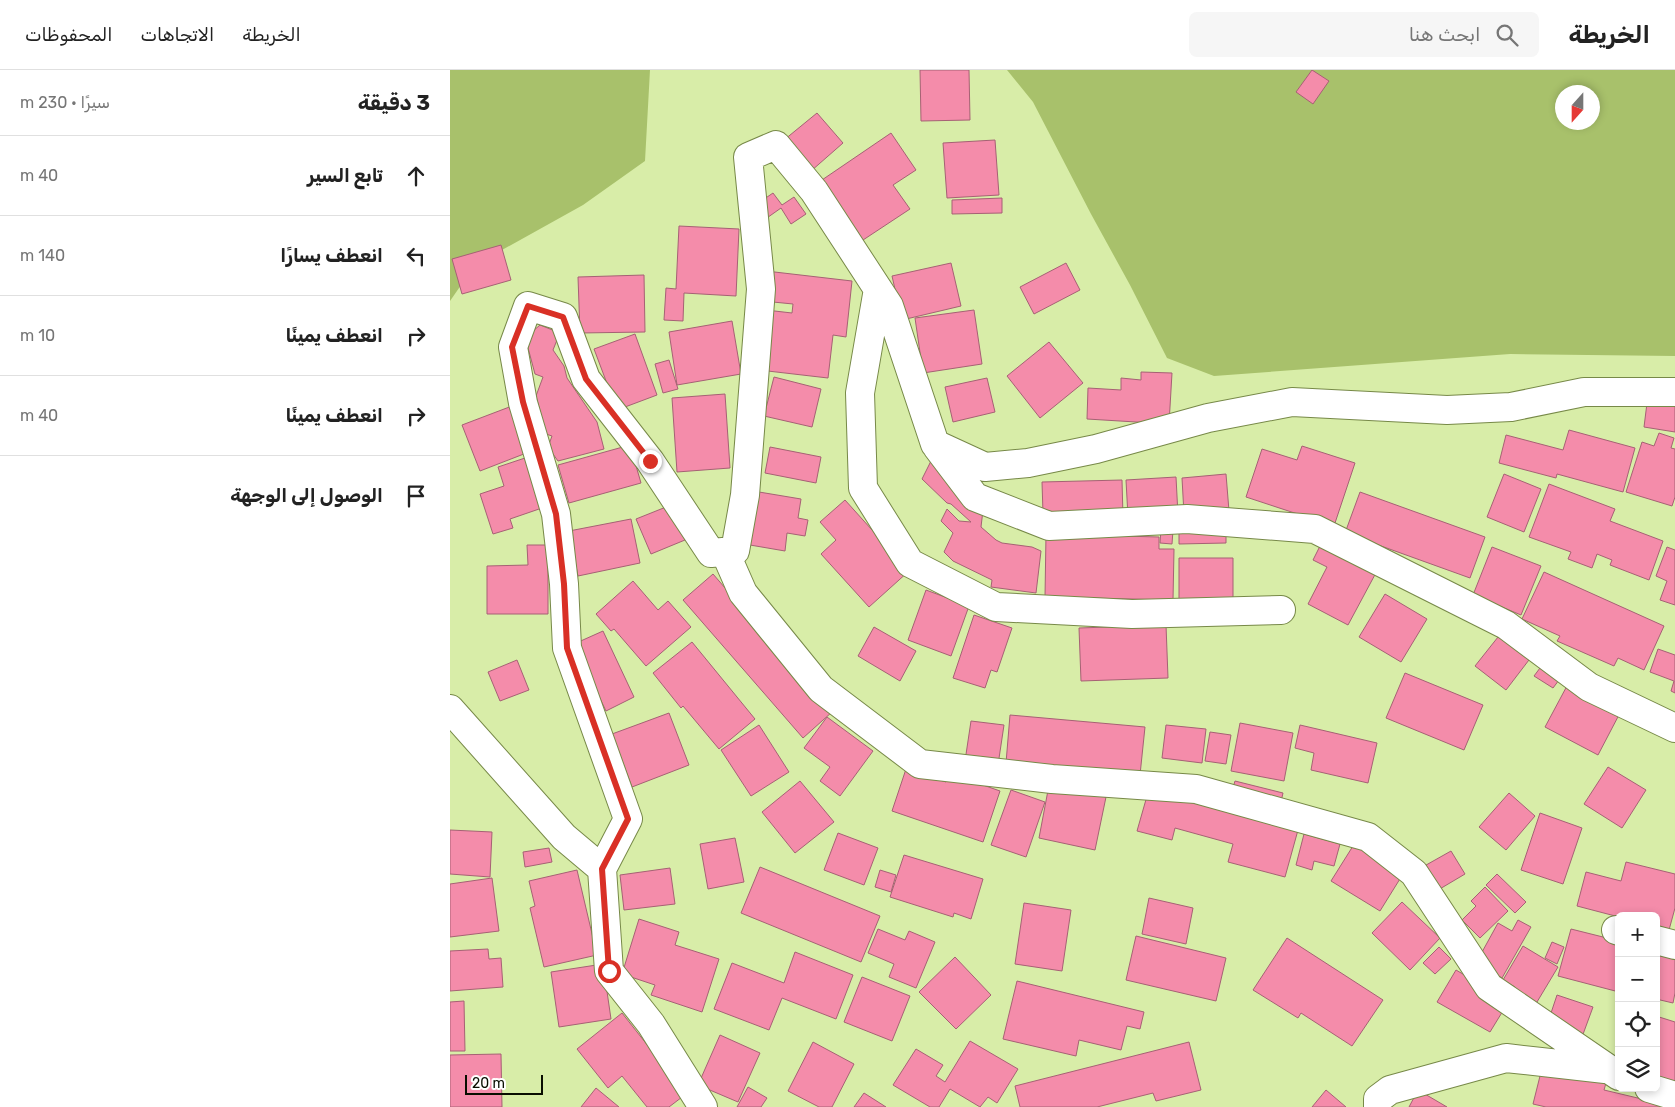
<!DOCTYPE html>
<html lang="ar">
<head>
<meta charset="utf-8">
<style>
	:root { --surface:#fff; --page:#f6f6f6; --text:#222; --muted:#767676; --line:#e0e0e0 }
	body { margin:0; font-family:Rubik,"Noto Sans Arabic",sans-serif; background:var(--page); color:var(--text); direction:rtl }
	.controls { position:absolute; right:15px; bottom:15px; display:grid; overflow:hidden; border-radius:8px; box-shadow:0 2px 8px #0003 }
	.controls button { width:45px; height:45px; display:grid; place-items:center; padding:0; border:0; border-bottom:1px solid var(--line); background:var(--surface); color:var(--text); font:25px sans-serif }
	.compass { position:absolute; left:1105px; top:15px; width:45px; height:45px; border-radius:50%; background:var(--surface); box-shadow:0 2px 8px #0003; rotate:201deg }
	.scale { position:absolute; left:15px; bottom:12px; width:78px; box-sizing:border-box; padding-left:5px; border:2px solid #090e00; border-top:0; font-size:14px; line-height:18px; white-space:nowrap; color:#090e00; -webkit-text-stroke:4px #fff; paint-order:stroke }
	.stop { position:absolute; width:15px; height:15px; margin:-11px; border:4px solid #d93025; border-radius:50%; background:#fff }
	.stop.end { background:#d93025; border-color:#fff; box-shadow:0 1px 5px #0008 }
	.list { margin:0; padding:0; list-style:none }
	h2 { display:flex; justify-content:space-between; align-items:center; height:65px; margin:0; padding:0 20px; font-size:21px }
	h2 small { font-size:16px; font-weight:400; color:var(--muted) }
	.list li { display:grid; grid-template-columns:32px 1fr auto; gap:15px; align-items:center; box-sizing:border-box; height:80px; padding:0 20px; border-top:1px solid var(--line) }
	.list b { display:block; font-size:19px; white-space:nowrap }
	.list em { font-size:16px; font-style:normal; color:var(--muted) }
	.icon { flex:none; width:28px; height:28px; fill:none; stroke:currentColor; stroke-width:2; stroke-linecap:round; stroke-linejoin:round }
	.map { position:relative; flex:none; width:1225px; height:1037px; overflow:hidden; direction:ltr }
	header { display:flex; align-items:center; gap:30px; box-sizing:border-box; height:70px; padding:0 25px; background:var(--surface); border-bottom:1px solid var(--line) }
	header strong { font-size:24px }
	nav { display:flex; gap:28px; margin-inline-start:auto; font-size:18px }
	.search { width:350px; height:45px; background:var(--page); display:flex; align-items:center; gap:12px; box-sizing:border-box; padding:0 18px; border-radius:8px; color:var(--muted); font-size:19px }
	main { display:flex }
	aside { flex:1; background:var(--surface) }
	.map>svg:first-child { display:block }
</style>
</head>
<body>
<header>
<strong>الخريطة</strong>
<div class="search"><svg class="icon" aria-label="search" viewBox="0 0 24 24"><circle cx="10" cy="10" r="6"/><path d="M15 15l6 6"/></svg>ابحث هنا</div>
<nav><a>الخريطة</a><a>الاتجاهات</a><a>المحفوظات</a></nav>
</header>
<main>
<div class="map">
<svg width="1225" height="1037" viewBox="0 0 1225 1037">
	<rect width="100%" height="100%" fill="#d8eda8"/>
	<!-- green -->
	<path fill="#a8c16b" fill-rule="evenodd" d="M0 0H200L195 91 133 135 25 195 0 231Z
		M557 0H1225V286L1060 284 764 306 717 288 680 215 641 144 583 32ZM1112 22H1142V52H1112Z"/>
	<!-- building -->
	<path fill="#f48caa" stroke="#a66174" d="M470 0H519L520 50 471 51Z
		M862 0 879 11 863 34 846 22Z
		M367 43 393 73 361 101 334 70Z
		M441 63 466 100 443 115 460 139 410 172 369 112Z
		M545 70 549 125 497 128 493 73Z
		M323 123 332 135 344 127 356 144 341 154 331 138 314 150 304 136Z
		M552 128V143L502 144V130Z
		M229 156 289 159 286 226 234 223 233 251 214 250 216 218 226 219Z
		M51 175 61 210 12 224 2 189Z
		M501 193 511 236 452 250 442 206Z
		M616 193 630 220 584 244 570 217Z
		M316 201 402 211 396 267 383 265 378 308 309 300 316 240 342 243 343 234 313 231Z
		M194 205 195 262 130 263 128 207Z
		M524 240 532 294 473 303 465 248Z
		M282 251 291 304 227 315 219 262Z
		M90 255 105 261 113 255 103 280 114 296 117 308 147 352 154 379 108 391 98 377 102 366 96 364 86 326 93 307 85 304 77 274 83 261Z
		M185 264 207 325 167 340 144 279Z
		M599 272 633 313 590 348 557 306Z
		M219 290 228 319 213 323 205 294Z
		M691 302 722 303 719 354 637 349 638 318 671 320V308L691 310Z
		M324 307 371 319 362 357 314 346Z
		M537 308 545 342 503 352 495 317Z
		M275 324 280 398 227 402 222 328Z
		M1198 325 1225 328V362L1194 357Z
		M62 336 79 382 30 401 12 355Z
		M1119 360 1185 378 1173 422 1107 404 1106 408 1049 393 1056 365 1113 380Z
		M1209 363 1224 368 1221 378 1225 379V427L1222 436 1176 422 1192 372 1204 376Z
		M180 375 191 413 119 433 108 395Z
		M852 376 905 393 884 456 796 427 812 379 847 390Z
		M320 377 371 387 366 413 315 403Z
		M75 388 92 438 60 449 63 458 43 464 30 424 54 416 48 397Z
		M481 391 533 440 531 457 546 470 552 473 582 477 591 481 586 523 541 517 542 510 503 491 494 482 503 463 491 451 497 439 509 451 521 452 501 434 497 433 472 409Z
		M776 404 779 441 734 444 732 408Z
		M1054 404 1091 419 1074 462 1037 447Z
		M726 407 728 445 678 447 676 410Z
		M672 410 673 447 593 444 592 412Z
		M1099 414 1165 439 1160 451 1213 471 1199 510 1160 495 1162 490 1147 484 1142 498 1118 489 1121 482 1079 467Z
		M309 422 351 429 348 448 358 450 355 466 337 463 335 481 300 475Z
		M910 422 1035 467 1020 508 895 463Z
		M395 430 459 501 419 537 371 484 386 470 370 452Z
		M221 435 235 470 201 484 186 449Z
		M181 449 190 493 128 506 119 461Z
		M776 458V473L729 474V459Z
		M711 459 723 460 722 474 710 473Z
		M596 464 709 467V479H724L723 530 595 527Z
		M873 470 928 499 898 555 858 534 877 497 863 490Z
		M77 475H98V544H37V496L78 495Z
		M1042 477 1091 496 1071 545 1023 525Z
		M1217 477 1225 480V535L1210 530 1217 511 1206 506Z
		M729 488H783V531H729Z
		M1094 502 1214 556 1194 600 1168 588 1164 596 1107 571 1110 566 1072 549Z
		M263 504 382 642 353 668 233 530Z
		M183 511 208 540 218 531 241 557 196 596 164 559 161 561 146 544Z
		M476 520 519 536 501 586 458 570Z
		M935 524 977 549 951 592 909 567Z
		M524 545 562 558 547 602 541 600 535 618 503 608Z
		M716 555 718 608 631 611 629 558Z
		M424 557 466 581 450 611 408 586Z
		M153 561 184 627 156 641 124 574Z
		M1052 562 1082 586 1056 620 1025 596Z
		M242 572 305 649 269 679 233 636 231 638 203 603Z
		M1208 579 1225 585V623L1221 621 1224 611 1200 602Z
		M67 590 79 620 50 631 38 602Z
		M1093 594 1112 606 1103 618 1084 606Z
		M955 603 1033 635 1014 680 936 648Z
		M1118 614 1171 641 1148 685 1095 657Z
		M219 643 239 695 182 717 162 664Z
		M560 645 695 657 690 705 556 693Z
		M377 647 423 681 390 726 370 711 380 697 354 678Z
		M521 651 554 655 548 695 515 691Z
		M790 653 843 663 834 711 781 701Z
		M309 655 339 702 301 726 271 680Z
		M716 655 756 659 752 693 712 688Z
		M850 655 927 673 918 713 861 700 864 683 845 678Z
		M760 662 781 665 776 694 755 691Z
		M1158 697 1196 720 1172 758 1134 734Z
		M456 699 496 712 499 703 550 721 533 772 442 741Z
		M350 711 384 752 345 783 312 742Z
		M785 711 833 723 830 736 781 724Z
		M599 715 656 727 645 780 589 768Z
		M699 719 848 760 835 807 778 792 783 774 725 758 722 770 687 761Z
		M561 720 595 732 576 787 541 775Z
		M1059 723 1085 746 1056 780 1029 757Z
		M1090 743 1132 758 1113 814 1071 800Z
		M0 760 42 762 40 807 0 804Z
		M388 763 428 778 414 815 374 800Z
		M854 764 890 774 884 796 864 791 862 800 846 795Z
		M285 768 294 812 258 819 250 774Z
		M908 768 953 804 930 841 881 811Z
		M99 778 102 792 75 797 73 782Z
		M1001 781 1015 804 983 823 969 799Z
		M454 785 533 809 521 849 504 843 503 847 440 827Z
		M1176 792 1225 804V838L1219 860 1206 857V846H1169V847L1127 836 1136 802 1171 811Z
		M310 797 430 846 411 892 291 843Z
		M220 798 225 834 174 840 170 805Z
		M127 800 147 885 94 897 80 838 85 836 79 811Z
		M430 800 446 805 441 822 425 817Z
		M1047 804 1076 832 1065 843 1036 815Z
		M42 808 49 861 0 867V814Z
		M1035 817 1058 841 1030 868 1012 850 1026 836 1021 831Z
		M699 828 743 838 736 874 692 864Z
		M952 832 990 868 960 900 922 863Z
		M574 833 621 840 612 901 565 894Z
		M189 849 229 862 225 875 269 889 252 942 201 925 205 915 172 904Z
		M1068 850 1081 857 1052 908 1026 893 1048 853 1062 861Z
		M428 859 455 870 459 861 485 872 466 918 439 907 444 894 418 883Z
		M1121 859 1169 871V922L1108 906Z
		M686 866 776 888 766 931 676 910Z
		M837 868 933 930 902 976 851 943 848 948 803 920Z
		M1102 872 1114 877 1107 894 1095 888Z
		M1073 876 1108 897 1084 937 1061 924 1065 917 1053 910Z
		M989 877 1001 889 985 904 973 893Z
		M38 879 39 889 51 888 53 917 0 921V881Z
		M1206 881 1225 885V923L1223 933 1206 929Z
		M345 882 403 905 386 949 332 928 319 960 264 939 282 893 334 913Z
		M505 887 541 925 506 959 469 922Z
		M153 894 161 949 109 957 101 902Z
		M1006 900 1059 931 1040 962 987 932Z
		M412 907 460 926 442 971 394 952Z
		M567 911 694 942 690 959 677 956 671 980 629 970 626 986 553 969Z
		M1107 925 1143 937 1132 967 1097 955Z
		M14 931 15 981H0V932Z
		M172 943 236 1024 219 1037H197L172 1006 158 1018 127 979Z
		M1206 946 1225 952V1014L1206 1009Z
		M270 965 310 983 288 1032 248 1015Z
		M520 971 568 999 547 1033 538 1027 530 1037 500 1019 489 1037H480L443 1015 466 979 493 995 486 1006 495 1012Z
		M363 972 404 994 382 1037H369L338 1021Z
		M739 972 751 1020 706 1031 703 1023 647 1037H570L565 1016Z
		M51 984 52 1037H0V985Z
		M1092 998 1156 1013 1154 1020 1213 1034 1212 1037H1096L1083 1034Z
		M298 1017 317 1028 311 1037H287Z
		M146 1018 169 1037H131Z
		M876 1020 896 1037H862Z
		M968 1020 997 1037H959Z
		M414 1023 436 1037H404Z"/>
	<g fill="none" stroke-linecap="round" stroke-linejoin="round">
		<defs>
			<path id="minor" d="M428 219 410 323 413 418 460 493 546 537 682 544 831 540
				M487 377 525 427 599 456 737 449 865 459 1056 555 1139 617 1225 658
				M275 482 293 523 371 619 470 694 602 709 746 719 918 767 964 803 1039 917 1169 1006
				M0 639 114 767 152 799 178 749 117 578 114 514 106 444 73 333 63 277 78 236 113 247 136 309 200 391 261 483 285 481 295 425 311 219 298 87 326 75 364 121 439 236 485 374 535 397 578 393 646 379 758 348 842 332 997 340 1061 337 1134 322H1225
				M152 799 159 901 201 954 253 1037
				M1166 860 1169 861
				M1206 870 1225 875
				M1199 1018 1225 1026
				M928 1037V1029L940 1020 1056 988 1155 999"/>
		</defs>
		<!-- minor casing -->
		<use href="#minor" stroke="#778948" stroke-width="30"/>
		<!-- minor -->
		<use href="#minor" stroke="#fff" stroke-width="28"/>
	</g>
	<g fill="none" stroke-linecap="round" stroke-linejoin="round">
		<!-- route -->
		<path stroke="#d93025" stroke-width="6" d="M159 901 152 799 178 749 117 578 114 514 106 444 73 332 62 277 78 236 113 247 136 309 200 391"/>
	</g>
</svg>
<div class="controls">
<button>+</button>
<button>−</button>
<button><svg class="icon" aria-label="locate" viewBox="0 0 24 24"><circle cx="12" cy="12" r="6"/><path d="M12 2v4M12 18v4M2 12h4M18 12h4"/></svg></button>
<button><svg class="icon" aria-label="layers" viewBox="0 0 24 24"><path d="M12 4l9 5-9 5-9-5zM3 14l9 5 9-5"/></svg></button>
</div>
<svg class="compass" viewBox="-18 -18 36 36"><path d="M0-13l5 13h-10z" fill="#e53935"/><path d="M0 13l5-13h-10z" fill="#767676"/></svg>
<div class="scale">20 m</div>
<div class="stop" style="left:159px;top:901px"></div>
<div class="stop end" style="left:200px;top:391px"></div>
</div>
<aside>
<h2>3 دقيقة<small>سيرًا · 230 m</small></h2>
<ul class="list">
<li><svg class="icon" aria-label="ahead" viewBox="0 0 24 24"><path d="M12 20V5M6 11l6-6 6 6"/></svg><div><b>تابع السير</b></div><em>40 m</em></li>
<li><svg class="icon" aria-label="left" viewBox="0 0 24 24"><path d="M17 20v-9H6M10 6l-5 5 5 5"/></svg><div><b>انعطف يسارًا</b></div><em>140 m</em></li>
<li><svg class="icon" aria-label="right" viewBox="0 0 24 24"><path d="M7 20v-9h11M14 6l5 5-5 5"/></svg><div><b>انعطف يمينًا</b></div><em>10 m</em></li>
<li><svg class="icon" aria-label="right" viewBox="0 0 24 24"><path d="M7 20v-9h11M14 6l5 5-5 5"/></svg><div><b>انعطف يمينًا</b></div><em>40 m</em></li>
<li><svg class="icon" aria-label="arrive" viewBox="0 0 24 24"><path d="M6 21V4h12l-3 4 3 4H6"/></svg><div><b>الوصول إلى الوجهة</b></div></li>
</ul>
</aside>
</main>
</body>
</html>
